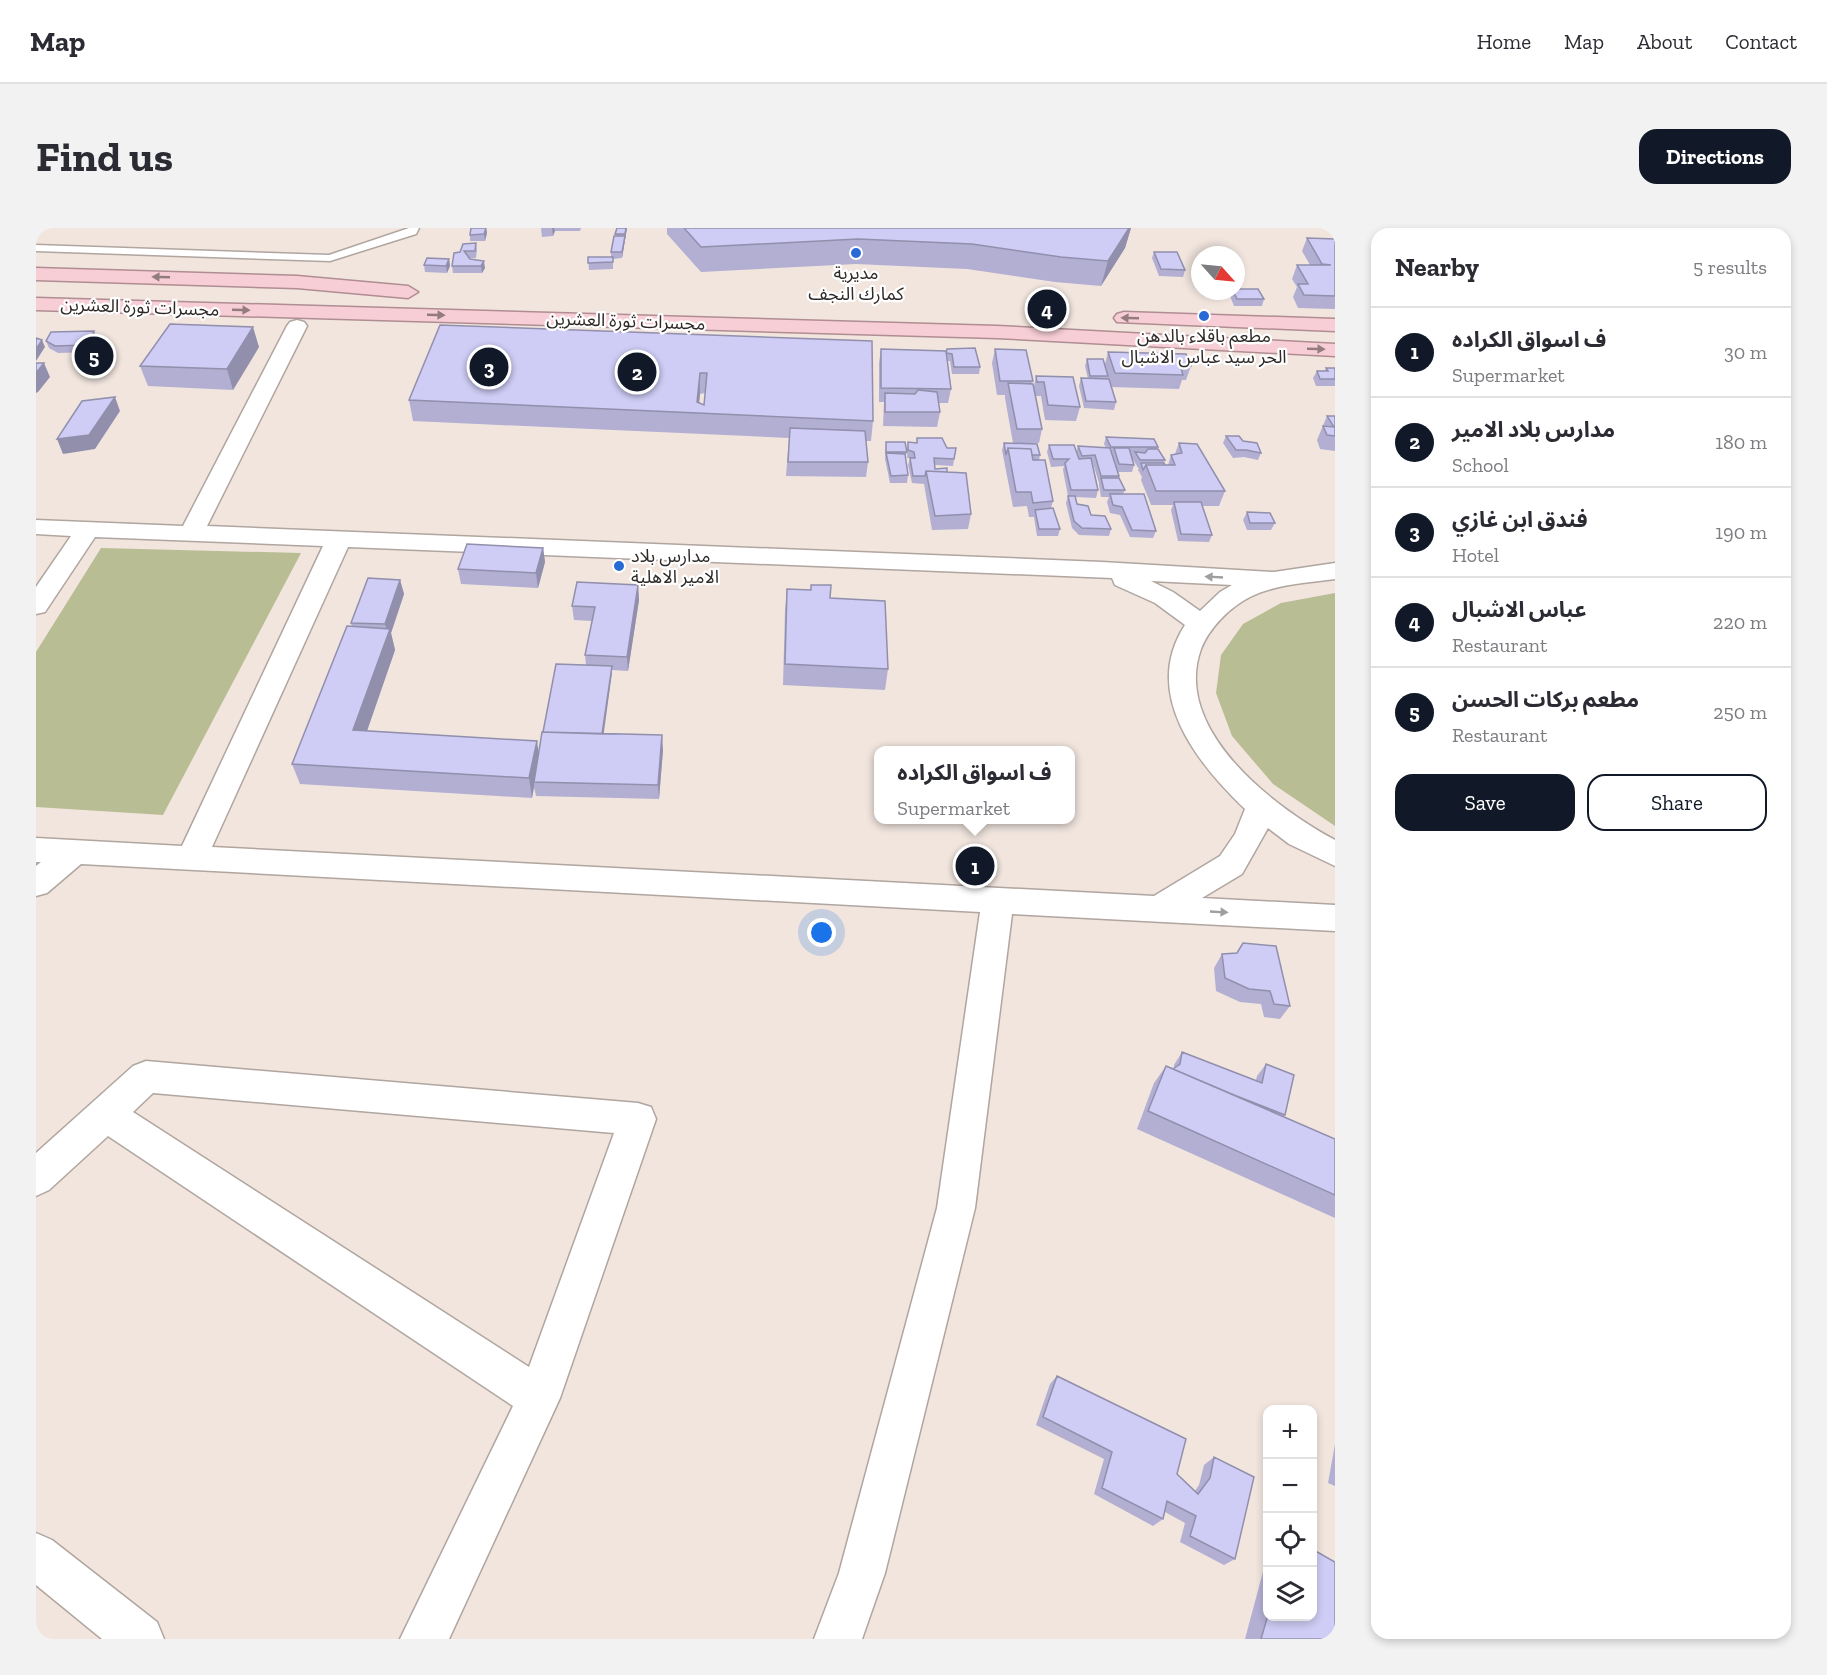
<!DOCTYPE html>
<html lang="en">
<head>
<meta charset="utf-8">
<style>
	:root { --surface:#fff; --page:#f2f2f3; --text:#2b2b33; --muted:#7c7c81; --line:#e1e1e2; --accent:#111827 }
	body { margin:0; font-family:"Zilla Slab","Noto Sans Arabic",serif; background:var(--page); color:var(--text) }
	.controls { position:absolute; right:18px; bottom:18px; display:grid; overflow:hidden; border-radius:12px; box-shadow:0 3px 9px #0003 }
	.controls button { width:54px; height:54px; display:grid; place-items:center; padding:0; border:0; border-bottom:2px solid var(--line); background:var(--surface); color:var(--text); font:30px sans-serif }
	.compass { position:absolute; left:1155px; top:18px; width:54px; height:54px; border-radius:50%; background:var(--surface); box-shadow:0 3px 9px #0003; rotate:117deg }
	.you { position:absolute; left:786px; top:705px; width:21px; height:21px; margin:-15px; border:4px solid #fff; border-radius:50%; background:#1a73e8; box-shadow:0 0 0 9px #1a73e833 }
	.badge { display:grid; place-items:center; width:39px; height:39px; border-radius:50%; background:var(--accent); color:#fff; font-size:20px; font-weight:700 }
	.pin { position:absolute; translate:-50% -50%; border:3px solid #fff; box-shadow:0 2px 6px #0006 }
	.popup { position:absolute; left:838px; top:518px; width:201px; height:78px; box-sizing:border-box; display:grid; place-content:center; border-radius:12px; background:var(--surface); filter:drop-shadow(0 2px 4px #0005); font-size:20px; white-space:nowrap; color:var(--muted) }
	.popup b { font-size:22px; color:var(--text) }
	.popup::after { content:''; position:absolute; left:50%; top:100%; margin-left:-12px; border:12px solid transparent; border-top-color:var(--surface) }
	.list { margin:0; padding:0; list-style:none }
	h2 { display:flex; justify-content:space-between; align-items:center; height:78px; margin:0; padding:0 24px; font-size:26px }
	h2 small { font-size:20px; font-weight:400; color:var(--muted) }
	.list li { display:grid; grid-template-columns:39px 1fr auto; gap:18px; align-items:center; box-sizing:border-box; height:90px; padding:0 24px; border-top:2px solid var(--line) }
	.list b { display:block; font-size:22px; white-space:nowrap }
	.list p { margin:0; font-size:20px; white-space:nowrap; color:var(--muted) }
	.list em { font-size:20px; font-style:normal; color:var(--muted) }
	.actions { display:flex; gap:12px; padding:18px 24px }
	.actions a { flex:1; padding:14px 0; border:2px solid var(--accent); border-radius:18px; text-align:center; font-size:21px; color:var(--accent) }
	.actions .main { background:var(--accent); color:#fff }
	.icon { flex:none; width:33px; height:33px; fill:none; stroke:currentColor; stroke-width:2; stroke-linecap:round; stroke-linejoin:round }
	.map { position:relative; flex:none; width:1299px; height:1411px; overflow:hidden; border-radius:18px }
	header { display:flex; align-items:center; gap:36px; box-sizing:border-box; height:84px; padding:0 30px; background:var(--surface); border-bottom:2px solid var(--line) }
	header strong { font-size:28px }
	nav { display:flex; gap:33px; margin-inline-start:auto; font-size:21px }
	.intro { display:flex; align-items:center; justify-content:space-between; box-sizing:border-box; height:144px; padding:0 36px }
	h1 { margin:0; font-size:42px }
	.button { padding:15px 27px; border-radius:18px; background:var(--accent); color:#fff; font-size:21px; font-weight:700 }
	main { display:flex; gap:36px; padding:0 36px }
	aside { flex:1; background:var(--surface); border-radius:18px; box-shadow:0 3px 9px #0003 }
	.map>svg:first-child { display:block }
</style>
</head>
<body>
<header>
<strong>Map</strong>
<nav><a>Home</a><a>Map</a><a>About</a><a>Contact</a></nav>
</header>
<div class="intro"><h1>Find us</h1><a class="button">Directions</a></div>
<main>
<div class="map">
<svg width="1299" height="1411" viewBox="0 0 1299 1411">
	<rect width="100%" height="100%" fill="#f1e5de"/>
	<!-- green -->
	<path fill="#b9bd93" d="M65 320 265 325 127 587 0 579V424Z
		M1299 365V598L1237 556 1196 508 1180 465 1185 427 1207 396 1245 375Z"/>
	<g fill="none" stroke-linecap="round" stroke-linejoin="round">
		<defs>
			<path id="service" d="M373 0H383L380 6 294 33 0 23V17L293 27Z"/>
			<path id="minor" d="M261 92 268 94 271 98 171 298 1066 334 1238 344 1299 335V351C1271 355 1240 356 1214 369 1194 379 1173 400 1165 421 1136 501 1237 579 1299 612V638L1253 616 1232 600 1206 646 1166 670 1299 677V703L976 686 939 980 849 1345 826 1411H778L803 1345 901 980 944 684 45 636 11 665 0 668V638L5 634H0V610L146 618 287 318 59 309 9 384 0 386V359L35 308 0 306V292L147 298 251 98 254 94ZM312 319 1076 350 1079 357 1119 375 1149 397C1105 465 1160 534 1209 581L1199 606 1184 628 1118 668 176 619ZM1115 353 1196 357 1184 364 1164 383 1137 364Z
				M110 833 602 875 615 879 620 891 524 1170 413 1411H364L477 1178 72 908 13 962 0 968V925L97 838ZM117 865 578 905 493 1139 97 884Z
				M0 1305 16 1312 121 1394 128 1411H66L0 1357Z"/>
			<path id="trunk" d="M0 40 261 48 372 58 382 64 372 70 261 60 0 52Z
				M0 70 961 98 1299 116V128L961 110 0 82Z
				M1088 84 1299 91V103L1081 94 1078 90 1081 86Z"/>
		</defs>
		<!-- service casing -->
		<use href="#service" stroke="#b0a59f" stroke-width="3"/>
		<!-- minor casing -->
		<use href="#minor" stroke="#b0a59f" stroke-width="3"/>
		<!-- trunk casing -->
		<use href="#trunk" stroke="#b08d92" stroke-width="3"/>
		<!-- service -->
		<use href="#service" fill="#fff" fill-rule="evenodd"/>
		<!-- minor -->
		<use href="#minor" fill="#fff" fill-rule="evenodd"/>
		<!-- trunk -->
		<use href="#trunk" fill="#f7ced6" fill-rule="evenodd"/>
	</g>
	<!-- wall -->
	<path fill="#b2afd3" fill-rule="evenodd" d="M450 0 451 5 449 13H434V7Z
		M505 0H545L544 3H519L517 8 506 9Z
		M581 0H591L586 30 577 31V41L553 42 552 29H575V24Z
		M631 0H1095L1089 20 1065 58 1019 54 931 41 820 36 665 44 631 6Z
		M1271 10 1299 11V81L1262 80 1257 69 1261 59 1256 51 1261 37H1274L1266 23Z
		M440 15 441 22 440 30H433L449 40 446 45H417L416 38 424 24Z
		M1118 24 1149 42 1147 49 1123 48 1116 30Z
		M413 31 414 38 411 45 389 44 388 37Z
		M1196 63H1200L1228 71 1226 78H1198L1194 68Z
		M61 110 54 124 22 125 13 120 10 113Z
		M836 113 837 193 835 213H830L832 234 830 249 750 248 753 210 377 193 373 172ZM669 165 668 177 663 175 664 166Z
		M223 119 197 162 112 158 104 138Z
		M845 121 910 125 911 121 944 139 943 146H916L914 133H911L915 161 912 175H902L904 184 901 199 847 198 848 174H843V135Z
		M959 121 997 153 996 156 998 158 1000 148 1044 179 1040 193 1009 192 1005 168H1000L1006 201 1003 215H977L969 170V167H961L956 135Z
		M1072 124 1155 138 1150 152H1146L1143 161 1075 159 1080 174 1078 182 1048 180 1043 158 1045 150 1052 151 1049 138 1051 131 1069 136Z
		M1290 140H1299V158H1280L1277 150 1281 143H1289Z
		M1291 188H1299V223L1284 221 1281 212Z
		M1190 208 1207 213 1225 225 1222 232 1208 229 1197 230 1187 215Z
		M1070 209 1122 219 1121 221 1129 232 1128 235 1129 237H1132L1135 227 1139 226 1143 215 1189 263 1183 278H1166L1176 307 1173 314 1142 313 1135 282 1137 277H1115L1105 252 1106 249 1102 242 1103 240H1102L1097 231 1098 237 1096 244H1082L1083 248V250L1089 262 1087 266 1120 303 1117 310 1094 309 1084 287 1074 285 1071 274 1073 269H1065L1063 257V255L1057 235 1062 262 1060 270 1039 269 1041 276 1055 287 1075 301 1073 308 1043 307 1036 300 1030 275 1032 268 1027 242 1028 238 1015 239 1011 224 1013 217 1040 224 1042 218 1070 220 1068 216Z
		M881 210 911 220 918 231 917 238 899 237V241L911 244 935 286 932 301 896 302 888 256 876 255 872 237 874 230H871L872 214 880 215Z
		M850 214 871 224 869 231 872 247 871 255H854L849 231Z
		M968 215 1004 227 1003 232 1017 273 1015 280 1024 301 1022 308H1001L998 289H993L991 278 977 279 966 222Z
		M1211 284 1239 295 1235 302H1211L1207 292Z
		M507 320 509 334 502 360 425 356 422 341Z
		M364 352 368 366 355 405 359 422 331 503 503 524 507 504 550 437 549 427 556 393 538 392 536 378 602 357 603 372 592 443 576 442 567 506 627 522 623 571 500 568 498 559 496 570 264 556 256 536 316 399 315 395Z
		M775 357 794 370 852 441 849 462 747 457 749 382 751 361 775 362Z
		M1201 725 1254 778 1244 791 1228 789 1225 776 1204 774 1180 763 1178 740 1186 726Z
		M1146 824 1220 852 1221 848 1230 836 1249 887 1248 889 1299 911V990L1101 901 1118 855 1130 838 1138 840V837Z
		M1021 1148 1141 1246 1159 1263 1163 1257 1168 1237 1178 1229 1199 1331 1188 1337 1144 1314 1149 1295 1129 1284 1127 1291 1117 1298 1058 1266 1068 1231 1000 1197 1014 1156Z
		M1299 1216V1258L1292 1255Z
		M1232 1325V1389L1299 1411H1209Z"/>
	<!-- shaded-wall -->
	<path fill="#918fac" d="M450 0 451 5 449 13 448 6Z
		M516 0H518L519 3 517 8Z
		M590 0H591L586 30V24Z
		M1093 0H1095L1089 20 1065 58 1072 33Z
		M413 31 414 38 411 45 410 38Z
		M448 33 449 40 446 45 445 38Z
		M217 99 223 119 197 162 191 141Z
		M58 103 61 110 54 124 51 117Z
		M6 112 9 119 0 133V121Z
		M8 135 14 149 2 164 0 165V145Z
		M664 145V166L662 185 661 174Z
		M79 169 84 183 59 221 27 226 21 211Z
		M507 320 509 334 502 360 500 345Z
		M364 352 368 366 355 405 359 422 324 523 317 502 352 406 349 396Z
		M602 357 603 372 592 443 591 429Z
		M576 438V445L566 518 565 511Z
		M626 507 627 522 623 571 622 557Z
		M501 513 504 533 498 554V559L496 570 493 550Z"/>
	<!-- building -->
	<path fill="#cfccf5" stroke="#918fac" stroke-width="1.5" fill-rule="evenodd" d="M435 0H450L448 6 434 7Z
		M581 0H590L589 6H579Z
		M648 0H1093L1072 33 1025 29 936 16 822 11 665 19Z
		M578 8H589L586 24H575Z
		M1271 10 1299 11V68L1268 67 1262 56H1272L1261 37H1295L1286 36Z
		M440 15 439 23H428L434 31 448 33 445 38H416L418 25 424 24 427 16Z
		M1118 24H1141L1149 42 1125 41Z
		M552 29H577V34L552 35Z
		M391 30 413 31 410 38 388 37Z
		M1200 61H1222L1228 71H1201L1197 63H1200Z
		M134 96 217 99 191 141 104 138Z
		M404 97 836 113 837 193 373 172ZM664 145H671L668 177 661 174Z
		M58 103 51 117 19 118 10 113 15 104Z
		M0 110 6 112 0 121Z
		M939 120 944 139H918L916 126 910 125 911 121Z
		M845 121 910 123 915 161 845 160Z
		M959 121 990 122 997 153H964Z
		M1072 124 1150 126 1155 138 1144 137 1147 147 1079 145Z
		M1051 131H1067L1072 148H1054Z
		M0 135H8L0 145Z
		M1290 140H1299V151H1284L1281 143H1292Z
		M1000 148 1037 149 1044 179 1012 177 1008 154H1001Z
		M1045 150 1073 151 1080 174 1050 173Z
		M972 155 997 156 1006 201H981Z
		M882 162 901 164 904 184H849V165L879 166Z
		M79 169 53 207 21 211 46 173Z
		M1291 188H1299V208L1291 207 1287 198 1298 199Z
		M754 200 829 203 832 234H752Z
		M1190 208H1203L1207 213 1221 215 1225 225 1210 222H1200Z
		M1070 209 1118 211 1122 219H1075Z
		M881 210H906L911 220H920L918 231 898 230 899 241 911 240V244L890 243 889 248H877L874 230H879L878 224 872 222V214L881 215Z
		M850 214H869L871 224H850Z
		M968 215 1001 216 1004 227H996L995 221 972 220 970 227Z
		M1143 215 1161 216 1189 263H1120L1110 237H1139L1135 227 1146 225Z
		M1013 217H1038L1043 231 1055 230 1062 262H1035L1029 235 1033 231H1017Z
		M1042 218 1074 220 1083 248H1065L1059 227 1046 228Z
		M972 220 995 221 997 232H1009L1017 273 997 275 995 264H980Z
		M1078 220H1093L1098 237 1083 236Z
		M1112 221H1122L1129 232H1104L1099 224 1109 225Z
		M850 225 869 226 872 247 855 248Z
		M1105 235H1128L1129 237H1110L1107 242Z
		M890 243 930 245 935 286 899 288Z
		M1065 250H1083L1089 262H1068Z
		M1074 266H1108L1120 303 1096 302 1086 279 1077 277Z
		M1032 268H1039L1041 276 1052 278 1055 287 1069 288 1075 301 1046 300 1038 293Z
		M1138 274H1165L1176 307 1145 306Z
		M1017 280 1024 301H1003L999 282Z
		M1211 284 1234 285 1239 295H1214Z
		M431 316 507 320 500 345 422 341Z
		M332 350 364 352 349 396 315 395Z
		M541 354 602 357 591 429 549 427 559 379 536 378Z
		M775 357H795L794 370 849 373 852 441 749 436 751 361 775 362Z
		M311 398 354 401 317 502 501 513 493 550 256 536Z
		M520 436 576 438 566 506 507 504Z
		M506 504 626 507 622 557 498 554Z
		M1207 715 1240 718 1254 778 1238 776 1234 763 1213 761 1189 750 1186 726 1201 725Z
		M1146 824 1226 855 1230 836 1258 847 1249 887 1198 867 1137 841 1144 836Z
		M1130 838 1299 911V967L1112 883Z
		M1021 1148 1150 1211 1141 1246 1162 1266 1174 1250 1178 1229 1218 1249 1199 1331 1154 1308 1160 1288 1131 1273 1127 1291 1066 1260 1076 1224 1007 1189Z
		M1276 1321 1299 1334V1411H1225L1232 1387V1389H1276Z"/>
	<!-- one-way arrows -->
	<defs><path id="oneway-solid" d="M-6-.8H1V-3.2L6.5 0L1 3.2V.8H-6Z" transform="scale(1.5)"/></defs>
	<g fill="#937c7f">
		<use href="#oneway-solid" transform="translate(125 49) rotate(-178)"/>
		<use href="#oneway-solid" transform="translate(205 82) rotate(2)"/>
		<use href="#oneway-solid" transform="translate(400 87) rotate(2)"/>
		<use href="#oneway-solid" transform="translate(1094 90) rotate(-178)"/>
		<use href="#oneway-solid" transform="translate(1280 121) rotate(2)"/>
	</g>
	<g fill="#a19f9e">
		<use href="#oneway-solid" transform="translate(1178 349) rotate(-177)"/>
		<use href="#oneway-solid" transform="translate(1183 684) rotate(3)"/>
	</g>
	<!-- markers -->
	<g fill="#276ad6" stroke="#fff" stroke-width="2">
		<circle cx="820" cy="25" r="6"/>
		<circle cx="1168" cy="88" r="6"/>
		<circle cx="583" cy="338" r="6"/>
	</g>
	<g text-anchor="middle" stroke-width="4.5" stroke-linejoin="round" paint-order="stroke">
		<!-- far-poi labels -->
		<g font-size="18" fill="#2f2a28" stroke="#fff">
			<text x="820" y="51">مديرية<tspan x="820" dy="21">كمارك النجف</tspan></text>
			<text x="1168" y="114">مطعم باقلاء بالدهن<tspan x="1168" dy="21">الحر سيد عباس الاشبال</tspan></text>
			<text x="595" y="334" text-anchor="start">مدارس بلاد<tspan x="595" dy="21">الامير الاهلية</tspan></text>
		</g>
		<!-- far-street labels -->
		<g font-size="18" fill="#2f2a28" stroke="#fff">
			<text transform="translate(104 79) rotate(2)" y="6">مجسرات ثورة العشرين</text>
			<text transform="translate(590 93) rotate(2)" y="6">مجسرات ثورة العشرين</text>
		</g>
	</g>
</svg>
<div class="controls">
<button>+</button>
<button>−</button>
<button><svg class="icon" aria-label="locate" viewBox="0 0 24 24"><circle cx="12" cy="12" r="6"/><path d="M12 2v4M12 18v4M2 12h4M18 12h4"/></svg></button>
<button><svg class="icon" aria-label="layers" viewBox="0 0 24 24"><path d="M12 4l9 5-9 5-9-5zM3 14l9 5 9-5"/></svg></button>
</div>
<svg class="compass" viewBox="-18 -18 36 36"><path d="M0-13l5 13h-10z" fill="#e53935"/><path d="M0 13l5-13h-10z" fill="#7c7c81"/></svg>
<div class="you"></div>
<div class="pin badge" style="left:939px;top:638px">1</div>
<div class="popup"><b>ف اسواق الكراده</b>Supermarket</div>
<div class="pin badge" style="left:601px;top:144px">2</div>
<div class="pin badge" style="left:453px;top:139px">3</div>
<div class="pin badge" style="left:1011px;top:81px">4</div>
<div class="pin badge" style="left:58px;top:128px">5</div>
</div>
<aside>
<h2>Nearby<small>5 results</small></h2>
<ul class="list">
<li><span class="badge">1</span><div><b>ف اسواق الكراده</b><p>Supermarket</p></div><em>30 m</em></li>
<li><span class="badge">2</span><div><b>مدارس بلاد الامير</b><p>School</p></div><em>180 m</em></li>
<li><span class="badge">3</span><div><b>فندق ابن غازي</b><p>Hotel</p></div><em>190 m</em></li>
<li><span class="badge">4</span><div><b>عباس الاشبال</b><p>Restaurant</p></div><em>220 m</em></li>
<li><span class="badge">5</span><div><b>مطعم بركات الحسن</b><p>Restaurant</p></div><em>250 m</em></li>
</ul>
<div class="actions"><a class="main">Save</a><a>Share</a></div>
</aside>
</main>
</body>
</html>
